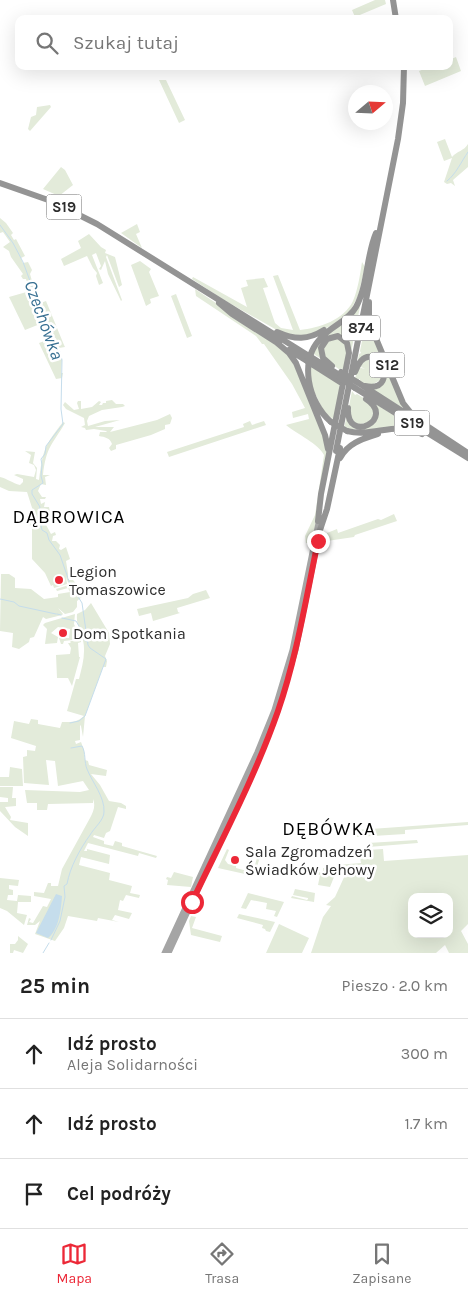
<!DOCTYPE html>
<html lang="pl">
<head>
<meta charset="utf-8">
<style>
	:root { --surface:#fff; --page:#f2f2f2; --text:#222; --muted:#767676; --line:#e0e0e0; --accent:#ec2837 }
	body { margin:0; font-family:Karla,sans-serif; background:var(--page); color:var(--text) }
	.controls { position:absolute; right:15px; bottom:15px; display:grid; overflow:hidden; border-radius:10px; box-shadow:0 5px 20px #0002 }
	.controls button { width:45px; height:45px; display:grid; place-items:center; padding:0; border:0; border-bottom:1px solid var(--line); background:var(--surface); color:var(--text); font:25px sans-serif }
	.compass { position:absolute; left:348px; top:85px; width:45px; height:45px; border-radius:50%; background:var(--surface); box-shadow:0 5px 20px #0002; rotate:71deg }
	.stop { position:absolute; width:15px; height:15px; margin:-11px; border:4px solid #ec2837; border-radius:50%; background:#fff }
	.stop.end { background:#ec2837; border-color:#fff; box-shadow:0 1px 5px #0008 }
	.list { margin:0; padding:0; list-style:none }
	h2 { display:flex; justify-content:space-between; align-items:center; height:65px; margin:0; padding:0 20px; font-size:21px }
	h2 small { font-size:16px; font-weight:400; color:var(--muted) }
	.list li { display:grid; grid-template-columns:32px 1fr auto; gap:15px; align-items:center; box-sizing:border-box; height:70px; padding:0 20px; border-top:1px solid var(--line) }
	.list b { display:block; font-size:19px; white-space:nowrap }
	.list p { margin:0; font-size:16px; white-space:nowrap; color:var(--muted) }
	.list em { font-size:16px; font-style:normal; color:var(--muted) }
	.icon { flex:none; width:28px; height:28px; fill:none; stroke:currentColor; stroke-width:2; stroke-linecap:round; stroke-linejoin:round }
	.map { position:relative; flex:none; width:468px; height:953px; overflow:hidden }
	.search { position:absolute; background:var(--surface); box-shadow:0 5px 20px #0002; left:15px; right:15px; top:15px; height:55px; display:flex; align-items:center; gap:12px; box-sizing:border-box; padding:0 18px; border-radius:10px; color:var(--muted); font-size:19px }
	.sheet { height:275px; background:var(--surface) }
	nav { display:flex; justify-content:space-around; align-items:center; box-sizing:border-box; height:70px; border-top:1px solid var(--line); background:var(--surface); font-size:14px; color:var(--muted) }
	nav a { display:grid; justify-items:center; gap:2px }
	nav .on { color:var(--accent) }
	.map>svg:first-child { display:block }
</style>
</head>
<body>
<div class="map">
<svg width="468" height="953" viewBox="0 0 468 953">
	<rect width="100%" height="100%" fill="#fff"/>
	<!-- green -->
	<path fill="#e3ebda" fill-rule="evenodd" d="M375 0H385L386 4 355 17 352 10Z
		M456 57 461 71 425 86 419 71 432 66H449V60Z
		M159 80H166L185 120 179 123Z
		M50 105 51 107 30 131 28 129 31 117 36 115 37 107Z
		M445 139 452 157C457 151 464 151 468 144V167L453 180 455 186 451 183 447 184 444 182 452 158 444 161 437 142Z
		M61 167 65 170 73 185 59 196 43 189Z
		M0 218 6 223 13 233 11 235 14 240 16 239 25 256 21 258 23 263 28 262 32 270 30 274 38 302 37 303 38 304 46 301 64 345 65 347 59 348 62 360 61 373H63L62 378 56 379 39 343 47 340 40 324 25 330 11 301 9 297 30 291 26 279H23L21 276 23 274 11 257 9 251 3 247 10 242 3 232 0 233Z
		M137 224 140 232 136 234 142 248 121 233Z
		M89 234 101 247 106 250 105 253 115 257 122 285 119 287 107 255 106 257 122 300 121 301 108 274 105 261 101 270 99 269 101 266 96 253 92 255 103 283 99 285 96 276 97 273 93 268 87 256 64 266 61 259 81 248 78 241Z
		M140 261 151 269 149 272 159 296 150 299 151 303 146 306 131 265Z
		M362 262 365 267 358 296 349 313 336 323 313 335 305 337 282 333 224 300 192 279 193 277 247 307 241 288 248 286 246 280 264 278 268 287 263 288 275 323 281 328 293 330 273 276 278 275 300 330C319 328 344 320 353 301 358 289 360 275 362 262Z
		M368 266 347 373 350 350 345 339H325L323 360 312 353 315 346 354 311Z
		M195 289 276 343 291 358 323 431 327 452 313 539H310L312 543H306L305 536 315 515 324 455C319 444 297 434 286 425L309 419 308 414 293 418 292 412 305 408 292 384 264 344H262L256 336 196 296Z
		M176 294 192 336 187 338 171 296Z
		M368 311 408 411 367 387H373L384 377 373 358 357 364 359 354 361 353 360 351Z
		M337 338 348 346 345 373 341 368 340 370 326 360 323 344Z
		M368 359 380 363 382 379 370 386 359 382 360 379H355L358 367 365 369 359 366Z
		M309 364 340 383 335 423 332 418 325 414 310 383Z
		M352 391 355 395 357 394 367 400 375 411 370 422 356 425 348 411Z
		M112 400 116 404H123L125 406 122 407 102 410 89 416 87 421 88 426 105 421 120 420 95 427H114L110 432 157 420 170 414 172 418 170 424 165 425V429L151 435 116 445V449L111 451 109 448 112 444C110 438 105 437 99 436L100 432H107L106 431 94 429 86 430 85 428 81 427 85 425 84 418 66 409 63 405 65 402 74 410 79 409 77 403 78 401H81V409L92 407 99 401 101 402 99 405H102L103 403H106V401Z
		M371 401 423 433 418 431H370L344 428 347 415 357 427 376 418Z
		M250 421 252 425 264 421 266 425 169 457 167 452 244 427 243 424Z
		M63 422 65 423C52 445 46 447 43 475H50L45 477 46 485 41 484 38 491 42 497H46L45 499H40L41 504 45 502 44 507H49L51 517 42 516V522L45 523 51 534 55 532 56 535 53 536 52 541H56L60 545 59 549 61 550 66 547 70 559 66 561 69 580H73L79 587 83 596 77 601V607L73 612 65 614 58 608 63 614 62 615 46 619 43 617 34 637 30 638 29 642 19 649 12 647 13 633 0 631 1 574H9L15 578V588L31 589 44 599 58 597V594L70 592 68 588 57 591 56 589 69 585 66 577 67 584 54 588 53 585 51 586 45 573 32 559V526L23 523 22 521 34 522V514L27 492 9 491 0 487V477C8 479 12 483 20 485L23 482V479L14 475 17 474 34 477 36 470 34 465 29 463 31 455 25 451 35 452 33 463 37 468 36 479 39 480C43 450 44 446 63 422Z
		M394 514 397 521 355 535 354 537 327 541V533L337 529 338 533 378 519 381 520Z
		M206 590 210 598 177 608 178 612 180 613 153 621 151 613 139 616 137 609 188 598 193 594Z
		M91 603 109 633 110 644 105 656 107 661 106 667H103L85 716 83 737 81 726 80 725V740L75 741 76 744 81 742 84 750 85 760 88 761 89 765 107 770 106 776 91 774 100 785 109 801 121 803 126 806V809L118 807 110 831 106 833 104 838 94 835 93 837 104 841V844L113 846 115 841 122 843V846L157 856 156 858 139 853 138 856 88 843 84 851H87V849L110 855 109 864 81 857 79 865 110 873 109 880 132 886 130 893 140 895 139 898 126 895 123 901 120 900 118 910 132 913 129 919 115 915 112 920 119 922 98 918 97 921 68 916 64 928 55 941 35 934 40 921 35 925H27L29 918 31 919 29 922 33 923 43 906 47 907 51 899 34 896V892L44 893 48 883H51V886H58L62 869 90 818C93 812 96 806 93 799V803L48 804 47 810H37V803H27L25 790 80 792 89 790 83 781 58 786 55 761 46 760 49 785 24 783 23 757 27 756V750L35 751 36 746 11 738 14 721 29 724 31 719 38 720V724L60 728 62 722C72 722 76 723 84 716L67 711 76 679H79C82 667 86 654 83 640 81 629 76 627 77 614L85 610Z
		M75 614 74 624 81 639 64 641 63 644H61L59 638H69L70 629 58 627 51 633 58 637 57 643 45 644 47 629 43 625 45 623Z
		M81 640V642L78 643 79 657H80L72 686 68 678H57L56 655 70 654 71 648 68 643H71L70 642 71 641Z
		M10 767 22 769 23 786H0V777H9Z
		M0 787H13L12 798H16V806L5 807 11 817 10 820 28 823V836L15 827 0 811V802H8V798L0 797Z
		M468 822V825L405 830V834L357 837V830Z
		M417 840 418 843 368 847V843Z
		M227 849 229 850 225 860 228 864 236 866V868L251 872H253L257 858 260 857 254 876 218 868Z
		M383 849 384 861 468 855V924L461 931 468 944V953H449L445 945 436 953H311L323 917 331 906 326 905 335 897 346 873 336 872 330 887 318 885 320 875 316 874 317 869 318 872 323 873V868H326V866L337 867V865L361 863 360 858H363L362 854H368L367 850ZM412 897H449V934H412Z
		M174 872 193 877 191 887 167 885 168 880 166 879 167 877 171 878Z
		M0 878 19 880 18 886 9 885V889L13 890V895H8L7 900 17 901 18 895 31 896V902H18L17 913 27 915 24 925 7 911 0 908Z
		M295 889 315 893 314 902 291 898 292 896 307 900 308 899V898L293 895Z
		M248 893 284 902 277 917 274 916 276 911 266 909 267 903 251 900 246 909 241 908Z
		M239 914 275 922 270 932 266 931 265 929 262 928 263 925 237 918Z
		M191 916 196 917 192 928 222 936 220 942 191 935 189 921Z
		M279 924 309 938 302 953H266Z
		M18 936 28 944 23 953 14 950 13 953H10V944H15L18 940Z"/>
	<!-- water -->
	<path fill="#c5ddec" d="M56 894 62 896C61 910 59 929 48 938L36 933Z"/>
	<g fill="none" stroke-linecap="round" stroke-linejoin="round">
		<!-- stream -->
		<path stroke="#c5ddec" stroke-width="1" d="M447 181C456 174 461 162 468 152
			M0 225 13 243 23 262 40 308 60 352 62 360 61 409 63 424 46 446 45 454 41 459 42 465 41 476 43 483 32 490V494L40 507 38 513 42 530 47 533 49 540 60 555 70 584 82 603 88 645 90 648 106 659 85 716 79 721 70 723
			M0 599 14 602 19 606 56 614
			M57 614 61 615
			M62 618 76 621 82 631 84 640 88 642
			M51 940 60 921 65 897 64 886 67 884C70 867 80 849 90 835 94 828 104 820 104 812 105 797 92 782 87 769 84 762 86 753 82 746L71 748
			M43 953 49 943"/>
		<!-- primary -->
		<path stroke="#a5a5a5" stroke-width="5" d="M164 953 257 752 274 710 292 650 319 518
			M169 953 256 764 278 711 296 650 321 527"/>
		<!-- highway -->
		<path stroke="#949494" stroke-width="6" d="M393 0 396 19
			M0 183 51 201 97 224 309 356
			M369 302V318L372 329 403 403 411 413 423 424
			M219 303 232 314 279 344
			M277 332C295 340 308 340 324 330
			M276 342 289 353 296 363 325 435 328 449
			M289 350 307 361
			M311 357 341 376
			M310 363 340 382
			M355 372C371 328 405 394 365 386
			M357 382 410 416
			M355 388 468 458
			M348 408C346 445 397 419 366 399
			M331 422C308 402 298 360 322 337 333 325 348 321 356 307 368 285 366 256 376 233
			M421 422 468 453
			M347 431C374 438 395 420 422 434
			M336 451 398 139 403 103 404 66
			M340 458C348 443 362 439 378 434
			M318 521 321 494 349 353 347 343 338 336 327 339 321 348 323 358 332 366
			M320 530 327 509 340 448"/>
		<!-- highway-bridge -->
		<path stroke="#949494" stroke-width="6" d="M309 356 311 357
			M307 361 310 363
			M341 372 357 382
			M340 378 355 388
			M331 422 347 431"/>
	</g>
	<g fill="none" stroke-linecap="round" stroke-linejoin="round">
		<!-- route -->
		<path stroke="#ec2837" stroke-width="6" d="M192 902C222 839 255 777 278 711 297 656 306 598 318 541"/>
	</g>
	<!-- markers -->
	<g fill="#ec2837" stroke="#fff" stroke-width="2">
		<circle cx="59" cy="580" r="5"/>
		<circle cx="63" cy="633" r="5"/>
		<circle cx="235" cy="860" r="5"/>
	</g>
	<g text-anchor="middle" stroke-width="5" stroke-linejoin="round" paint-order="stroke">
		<!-- shield labels -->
		<g fill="#fff" stroke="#6c6c6c" stroke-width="1">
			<rect x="46.5" y="194.5" width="35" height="25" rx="4"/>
			<rect x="342" y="315.5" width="38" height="25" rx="4"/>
			<rect x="369.5" y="352.5" width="35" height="25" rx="4"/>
			<rect x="394.5" y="410.5" width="35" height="25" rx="4"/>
		</g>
		<g font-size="15" font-weight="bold" fill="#2d2d2d">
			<text x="64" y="212">S19</text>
			<text x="361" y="333">874</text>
			<text x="387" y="370">S12</text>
			<text x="412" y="428">S19</text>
		</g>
		<!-- poi labels -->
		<g font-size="16" fill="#2d2d2d" stroke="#fff" text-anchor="start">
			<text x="69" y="577">Legion<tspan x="69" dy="18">Tomaszowice</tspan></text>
			<text x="73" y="639">Dom Spotkania</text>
			<text x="245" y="857">Sala Zgromadzeń<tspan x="245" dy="18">Świadków Jehowy</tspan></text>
		</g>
		<!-- water labels -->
		<g font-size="18" font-style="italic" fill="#387092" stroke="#fff">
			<text transform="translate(44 320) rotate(70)" y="6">Czechówka</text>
		</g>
		<!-- quarter labels -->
		<g font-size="19" letter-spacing="1" fill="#000" stroke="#fff">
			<text x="69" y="523">DĄBROWICA</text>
			<text x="329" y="835">DĘBÓWKA</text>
		</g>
	</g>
</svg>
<div class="controls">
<button><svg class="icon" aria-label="layers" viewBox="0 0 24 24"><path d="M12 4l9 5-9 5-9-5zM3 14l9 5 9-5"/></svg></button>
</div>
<svg class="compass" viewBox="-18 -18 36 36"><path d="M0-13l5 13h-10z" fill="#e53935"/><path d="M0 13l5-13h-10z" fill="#767676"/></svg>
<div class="stop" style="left:192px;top:902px"></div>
<div class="stop end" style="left:318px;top:541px"></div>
<div class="search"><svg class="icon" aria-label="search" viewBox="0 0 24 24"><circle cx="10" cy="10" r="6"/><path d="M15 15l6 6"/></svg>Szukaj tutaj</div>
</div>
<section class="sheet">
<h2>25 min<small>Pieszo · 2.0 km</small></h2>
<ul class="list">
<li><svg class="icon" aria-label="ahead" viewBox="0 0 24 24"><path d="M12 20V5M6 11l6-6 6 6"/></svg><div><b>Idź prosto</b><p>Aleja Solidarności</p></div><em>300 m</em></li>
<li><svg class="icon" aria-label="ahead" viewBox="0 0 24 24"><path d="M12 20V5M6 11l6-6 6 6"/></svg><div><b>Idź prosto</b></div><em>1.7 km</em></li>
<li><svg class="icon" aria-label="arrive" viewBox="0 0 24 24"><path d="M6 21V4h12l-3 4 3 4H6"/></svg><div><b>Cel podróży</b></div></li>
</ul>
</section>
<nav>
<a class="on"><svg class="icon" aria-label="map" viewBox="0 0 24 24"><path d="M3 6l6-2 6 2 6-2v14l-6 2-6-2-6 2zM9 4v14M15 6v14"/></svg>Mapa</a>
<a><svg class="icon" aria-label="directions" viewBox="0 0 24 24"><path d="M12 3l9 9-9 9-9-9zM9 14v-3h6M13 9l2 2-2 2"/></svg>Trasa</a>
<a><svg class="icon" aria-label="saved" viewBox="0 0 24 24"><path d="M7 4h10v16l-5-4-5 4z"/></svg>Zapisane</a>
</nav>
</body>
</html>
